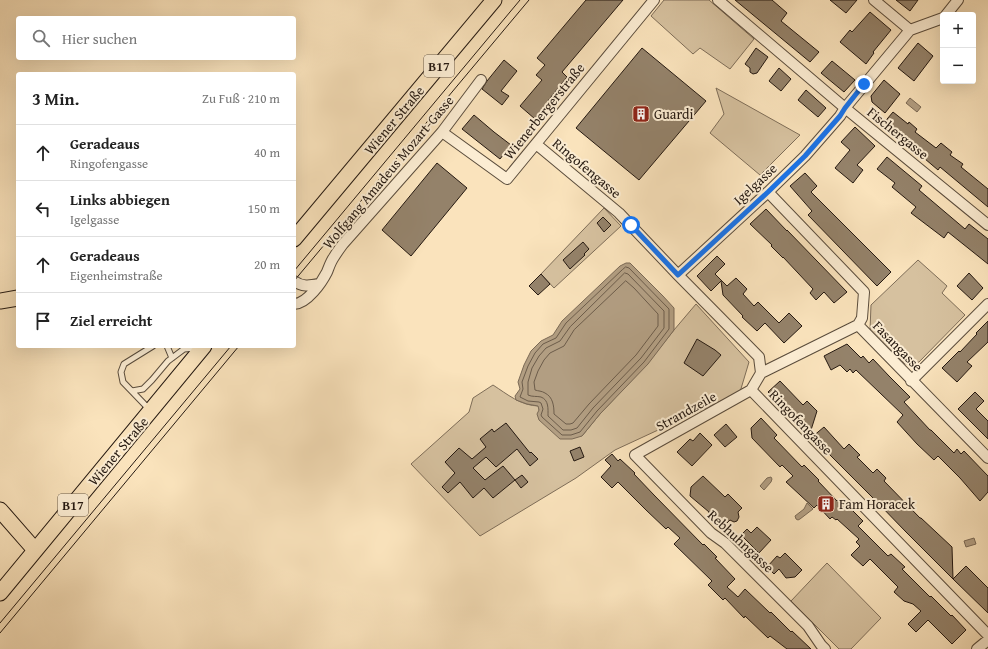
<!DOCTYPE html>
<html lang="de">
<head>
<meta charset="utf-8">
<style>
	:root { --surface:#fff; --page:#f2f2f2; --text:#222; --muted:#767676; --line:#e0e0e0 }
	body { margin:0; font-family:"Gentium Book Plus",serif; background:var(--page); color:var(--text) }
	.controls { position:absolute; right:12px; top:12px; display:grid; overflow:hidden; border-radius:4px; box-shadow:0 4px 16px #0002 }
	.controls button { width:36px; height:36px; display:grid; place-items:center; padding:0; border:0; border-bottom:1px solid var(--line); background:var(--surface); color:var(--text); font:20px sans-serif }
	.stop { position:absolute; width:12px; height:12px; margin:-9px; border:3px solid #1a73e8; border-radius:50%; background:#fff }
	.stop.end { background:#1a73e8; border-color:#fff; box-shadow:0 1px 4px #0008 }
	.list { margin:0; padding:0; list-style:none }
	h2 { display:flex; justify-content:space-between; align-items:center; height:52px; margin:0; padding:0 16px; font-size:17px }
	h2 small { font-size:13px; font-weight:400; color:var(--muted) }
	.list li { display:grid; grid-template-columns:26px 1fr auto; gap:12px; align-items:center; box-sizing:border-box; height:56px; padding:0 16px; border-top:1px solid var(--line) }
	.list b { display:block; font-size:15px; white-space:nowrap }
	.list p { margin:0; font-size:13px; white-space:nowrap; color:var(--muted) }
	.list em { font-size:13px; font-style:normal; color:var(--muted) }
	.icon { flex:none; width:22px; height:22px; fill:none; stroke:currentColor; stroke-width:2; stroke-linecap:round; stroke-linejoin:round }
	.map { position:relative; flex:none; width:988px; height:649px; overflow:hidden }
	.search { position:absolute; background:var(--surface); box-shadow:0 4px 16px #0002; left:16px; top:16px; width:280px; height:44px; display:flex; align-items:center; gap:10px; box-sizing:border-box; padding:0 14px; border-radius:4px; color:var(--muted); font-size:15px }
	.panel { position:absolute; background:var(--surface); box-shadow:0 4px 16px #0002; left:16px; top:72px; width:280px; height:276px; border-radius:4px }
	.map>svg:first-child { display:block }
</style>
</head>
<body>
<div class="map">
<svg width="988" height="649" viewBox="0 0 988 649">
	<rect width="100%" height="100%" fill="#fae3bc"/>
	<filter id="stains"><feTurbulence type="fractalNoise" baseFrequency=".005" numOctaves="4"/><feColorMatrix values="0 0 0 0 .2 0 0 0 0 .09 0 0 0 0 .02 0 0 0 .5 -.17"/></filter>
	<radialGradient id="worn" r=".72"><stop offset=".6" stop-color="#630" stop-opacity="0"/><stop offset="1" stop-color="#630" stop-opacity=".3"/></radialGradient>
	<!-- green -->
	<path fill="#d6c19f" stroke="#7e6d58" d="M664 0H709L754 39 730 69 700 48 693 54 651 16Z
		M716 88 800 135 760 175 710 133 724 114Z
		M604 208 621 226 554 288 541 274Z
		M918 260 947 286 942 293 965 315 919 362 905 364 870 330 871 305Z
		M696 304 749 362 740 392 615 450 576 478 480 536 411 464 469 412 473 398 493 385C507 394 521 406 539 406V410L582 436 600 414 647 364 674 330Z
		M827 563 881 618 851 649H839L791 601Z"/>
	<!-- water -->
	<path fill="#b29e82" stroke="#7a6955" d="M910 98 921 107 917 112 906 103Z
		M626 263H630L663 296 674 308V330L648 364 600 414 582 436 572 439H560L539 420 537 414 539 410 538 406 527 404 516 400 515 396 520 389 518 382 524 365 531 351 541 341 553 335 562 321 620 266Z
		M771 477 772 479 771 482 764 490 760 486 767 478Z
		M807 503 813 509 800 519 798 520 796 519 795 516 804 509Z
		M974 538 976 544 966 547 964 541Z"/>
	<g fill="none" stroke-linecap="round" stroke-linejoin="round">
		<!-- shore -->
		<path stroke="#6c5c4a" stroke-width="1" d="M626 267 629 268 669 309V329L644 362 597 411 580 432 571 435H562L542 417 541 415 543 409 541 403 539 402 528 401 520 397 523 389 522 382 528 366 535 353 543 344 556 338 566 323 622 270Z
			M625 273 628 274 664 311V328L641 358 593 408 577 428 571 430H563L548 416C548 409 549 400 541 397 537 396 532 397 528 395V382L532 368 539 356 546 348 560 341 570 327Z
			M626 281 634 288 658 314V326L636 355 589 404 573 423 570 424H566L554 414C554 406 553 397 545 393 542 391 538 391 535 390L534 382 538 371 544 360 550 353 564 346 574 330Z"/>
	</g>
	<!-- building -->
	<path fill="#94826a" stroke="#251911" d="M586 0H623L562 72 567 77 547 102 548 103 535 119 520 106 542 80 536 75 545 65 537 58Z
		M735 0H772L787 13 781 21 819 52 810 62Z
		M830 0H857L846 13Z
		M896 0H918L910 11Z
		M870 12 891 30 873 52 874 53 866 64 840 42 850 30 852 32Z
		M918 43 933 56 914 81 898 68Z
		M642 48 706 101 639 180 576 128Z
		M756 48 768 57 757 73 753 74 750 72V68L745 64Z
		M504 60 517 71 501 91 509 96 502 105 482 89 487 81Z
		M832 61 855 80 844 92 821 73Z
		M779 68 791 79 781 91 769 81Z
		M884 80 900 94 885 113 872 102 871 96Z
		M806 90 826 108 818 117 798 100Z
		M893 112 908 124 909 122 917 129 915 132 936 148 941 143 952 152 950 155 963 164 961 167 988 189V207L940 167 938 170 898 136 897 137 882 125Z
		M474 115 494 132 511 145 500 159 462 129Z
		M855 127 875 146 857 165 863 170 853 183 835 168 850 150 841 142Z
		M887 157 922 186 919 190 965 229 969 224 988 239V264L948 232 944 238 911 213 916 207 892 187 895 183 877 169Z
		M437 163 467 188 411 256 382 230Z
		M805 173 817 186 811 192 891 272 877 286 808 215 812 211 790 186Z
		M766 209 787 231V230L847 292 834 303 824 292 816 300 810 293 813 289 783 257V258L771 246 772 245 750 224Z
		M603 217 611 225 604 232 597 223Z
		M583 242 589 249 584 254 585 255 570 269 563 260Z
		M717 256 725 264 715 274 727 286 736 278 747 289 743 294 754 306 758 302 779 323 789 313 802 326 784 343 765 323 757 331 742 317 743 316 723 295 721 281 711 291 697 276Z
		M969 273 983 288 972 300 957 286Z
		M541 274 550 284 538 295 529 286Z
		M988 321V342L967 362 972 366 957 382 942 368 959 351 960 352 977 334 976 333Z
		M697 339 715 350 721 355 703 376 684 363Z
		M847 344 861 358 863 356 869 363 873 359 889 376 910 397 904 402 930 430H931L954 453 957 449 961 454 964 451 988 476V492L980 501 960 478 938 456 934 460 917 444 897 422 903 415 856 370 853 373 850 369 847 372 840 365 831 370 824 356Z
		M780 381 803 405 807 401 817 411 811 430 787 406 784 408 768 392Z
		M975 392 984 401 976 409 988 421V439L958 409Z
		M761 418 777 435 774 438 802 467 804 465 819 480 818 481 837 501 838 500 847 509 849 507 863 521 858 526 888 556 891 554 905 567 902 569 930 597 931 596 951 616 952 615 966 630 952 644 928 620 916 632 908 624 921 611 913 604 904 601 894 592 898 587 870 559 863 566 851 555 860 546 856 542 859 539 837 519 836 520 832 517 830 519 817 505 814 508 786 482 793 476 782 465 780 467 752 438 751 428Z
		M506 423 530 453 531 452 538 459 530 466 517 449 496 467 486 457 473 468 485 480 503 466 515 480 493 498 484 488 473 498 460 482 448 493 442 487 455 473 445 462 459 448 472 459 486 447 480 439 492 429 494 432Z
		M726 424 737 437 725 447 714 435Z
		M824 427 844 449 849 444 860 455 857 457 873 473 877 469 886 478 884 481 920 518H921L952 547 953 579 906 532 877 502 812 437Z
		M700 433 712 445 692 466 677 452 690 439 693 441Z
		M580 447 584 457 574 461 570 451Z
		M612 454 618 461 620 459 635 473 634 474 654 495 703 545 704 544 717 557 715 558 735 579 727 587 738 597 745 589 770 613 771 612 791 632 792 631 811 649H787L770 636 768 638 745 616 744 618 725 598 723 600 708 585 712 581 674 544 680 538 668 527 666 529 646 510 618 482 612 488 601 477 611 466 605 460Z
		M522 475 528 482 521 488 515 480Z
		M703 476 725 497 728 494 742 508 738 512 739 517 737 521 734 522 730 520 723 527 709 513V512L690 496 691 487Z
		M757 527 771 540 759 553 741 535 747 529 751 533Z
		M785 553 802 570 795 577 786 578 779 569 774 574 767 567 777 556 780 558Z
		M966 566 988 588V613L953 579Z"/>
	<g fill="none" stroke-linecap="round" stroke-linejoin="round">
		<defs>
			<path id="lane" d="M167 346 172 358
				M132 391 143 389 152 380 168 361 184 349 198 348
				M149 409 123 382 121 372 124 364 153 346"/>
			<path id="street" d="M718 0 845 108 988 225
				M874 0 910 30
				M946 15 958 0
				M442 132 507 179 654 0
				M536 144 619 213 678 275 759 357 761 373 751 390 988 635
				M768 192 864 292 862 318 858 325 988 458
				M678 275 768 192 805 156 840 116 845 108 910 30 943 18
				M294 281C302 287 309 286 319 284
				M294 304C307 304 322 282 327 272 329 267 331 261 334 257 337 252 340 248 343 244L442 132 481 80
				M761 373 858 325
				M911 381 988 304
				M751 390 635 455 711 533 725 543 808 626 821 645 825 649
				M977 649 988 640"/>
			<path id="primary" d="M294 239 494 0
				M0 301 18 298
				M0 510 35 550
				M0 593 204 346"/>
		</defs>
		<!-- lane casing -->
		<use href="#lane" stroke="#5a4c3c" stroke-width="7"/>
		<!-- street casing -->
		<use href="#street" stroke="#5a4c3c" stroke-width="12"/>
		<!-- primary casing -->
		<use href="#primary" stroke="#251911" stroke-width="17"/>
		<!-- lane -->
		<use href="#lane" stroke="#fcedd3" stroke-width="5"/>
		<!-- street -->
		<use href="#street" stroke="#fcedd3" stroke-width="10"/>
		<!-- primary -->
		<use href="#primary" stroke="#fae3bc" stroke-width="15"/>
		<!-- tram -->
		<path stroke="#251911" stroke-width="1" d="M294 271 520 0
			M294 281 529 0
			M0 623 231 346
			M0 633 239 346"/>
	</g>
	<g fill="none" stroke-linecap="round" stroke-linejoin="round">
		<!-- route -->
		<path stroke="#1a73e8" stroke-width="5" d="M631 225 678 275 768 192 805 156 840 116 845 108 864 84"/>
	</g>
	<!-- icons -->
	<defs>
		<symbol id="building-square" viewBox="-11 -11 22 22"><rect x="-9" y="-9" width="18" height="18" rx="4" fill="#8f2418" stroke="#fcedd3"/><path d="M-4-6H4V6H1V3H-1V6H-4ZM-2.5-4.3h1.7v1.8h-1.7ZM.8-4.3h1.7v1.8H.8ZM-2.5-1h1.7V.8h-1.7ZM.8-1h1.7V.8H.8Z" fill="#fff"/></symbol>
	</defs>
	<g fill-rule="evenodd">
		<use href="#building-square" x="631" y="104" width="20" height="20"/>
		<use href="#building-square" x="816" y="494" width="20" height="20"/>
	</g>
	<g text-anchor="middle" stroke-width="4" stroke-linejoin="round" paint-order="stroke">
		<!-- shield labels -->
		<g fill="#fcedd3" stroke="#66594b" stroke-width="1">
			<rect x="424" y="55" width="30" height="22" rx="3"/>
			<rect x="58" y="494" width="30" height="22" rx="3"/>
		</g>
		<g font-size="13" font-weight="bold" fill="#251911">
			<text x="439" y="71">B17</text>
			<text x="73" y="510">B17</text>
		</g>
		<!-- street labels -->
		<g font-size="14" fill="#251911" stroke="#fcedd3">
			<text transform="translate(544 111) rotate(-51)" y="5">Wienerbergerstraße</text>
			<text transform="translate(394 120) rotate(-50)" y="5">Wiener Straße</text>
			<text transform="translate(898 133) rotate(39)" y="5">Fischergasse</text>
			<text transform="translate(587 168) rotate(40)" y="5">Ringofengasse</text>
			<text transform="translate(388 172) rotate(-50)" y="5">Wolfgang Amadeus Mozart-Gasse</text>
			<text transform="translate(755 184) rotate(-43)" y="5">Igelgasse</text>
			<text transform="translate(898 346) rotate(46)" y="5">Fasangasse</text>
			<text transform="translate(686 411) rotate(-29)" y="5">Strandzeile</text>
			<text transform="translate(801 422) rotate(46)" y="5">Ringofengasse</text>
			<text transform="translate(118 451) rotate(-50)" y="5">Wiener Straße</text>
			<text transform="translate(741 541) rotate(43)" y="5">Rebhuhngasse</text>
		</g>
		<!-- poi labels -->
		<g font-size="14" fill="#251911" stroke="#fcedd3" text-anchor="start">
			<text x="654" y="119">Guardi</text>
			<text x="839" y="509">Fam Horacek</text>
		</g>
	</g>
	<rect width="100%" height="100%" filter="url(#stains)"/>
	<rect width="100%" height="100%" fill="url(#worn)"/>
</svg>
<div class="controls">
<button>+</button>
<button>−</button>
</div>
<div class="stop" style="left:631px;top:225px"></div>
<div class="stop end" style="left:864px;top:84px"></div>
<div class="search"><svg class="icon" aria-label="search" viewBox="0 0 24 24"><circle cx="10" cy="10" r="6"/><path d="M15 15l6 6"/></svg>Hier suchen</div>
<section class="panel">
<h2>3 Min.<small>Zu Fuß · 210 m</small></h2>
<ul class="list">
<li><svg class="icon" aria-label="ahead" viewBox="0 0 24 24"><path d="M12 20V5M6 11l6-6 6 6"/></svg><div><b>Geradeaus</b><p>Ringofengasse</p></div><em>40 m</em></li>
<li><svg class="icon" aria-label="left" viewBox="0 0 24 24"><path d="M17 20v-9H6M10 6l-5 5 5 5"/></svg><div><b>Links abbiegen</b><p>Igelgasse</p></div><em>150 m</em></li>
<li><svg class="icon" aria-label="ahead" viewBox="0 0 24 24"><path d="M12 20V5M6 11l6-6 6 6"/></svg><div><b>Geradeaus</b><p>Eigenheimstraße</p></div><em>20 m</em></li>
<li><svg class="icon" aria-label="arrive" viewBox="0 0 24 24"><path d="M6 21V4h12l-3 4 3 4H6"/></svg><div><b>Ziel erreicht</b></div></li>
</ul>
</section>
</div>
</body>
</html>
